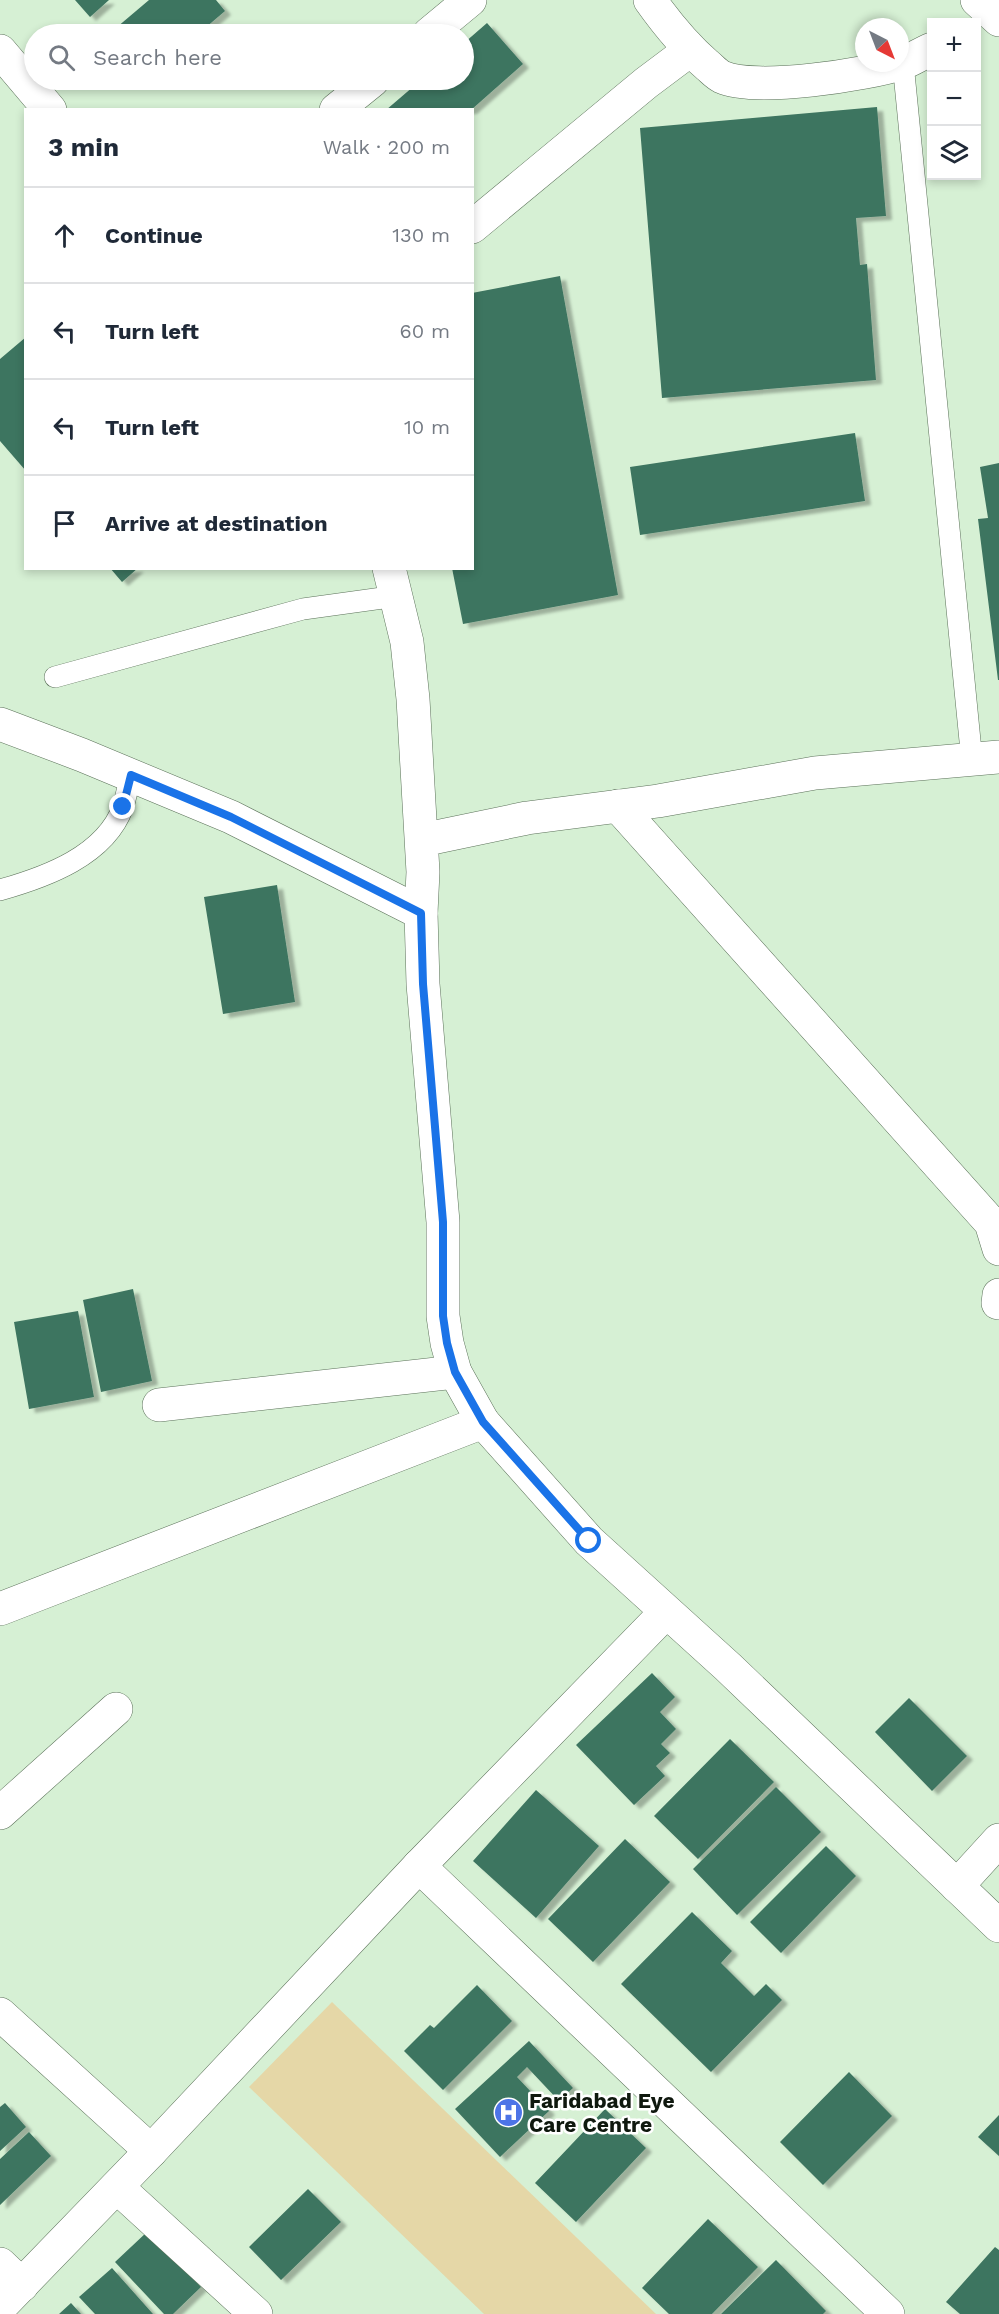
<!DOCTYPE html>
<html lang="en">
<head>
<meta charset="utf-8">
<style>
	:root { --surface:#fff; --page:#f2f2f3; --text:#1f2937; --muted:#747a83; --line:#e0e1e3 }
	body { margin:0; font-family:"Work Sans",sans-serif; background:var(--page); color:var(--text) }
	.controls { position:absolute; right:18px; top:18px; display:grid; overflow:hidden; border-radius:0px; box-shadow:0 3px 9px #0003 }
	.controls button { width:54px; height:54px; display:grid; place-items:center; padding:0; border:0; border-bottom:2px solid var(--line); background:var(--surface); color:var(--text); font:30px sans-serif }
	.compass { position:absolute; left:855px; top:18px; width:54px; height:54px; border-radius:50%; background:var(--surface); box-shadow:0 3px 9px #0003; rotate:138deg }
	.stop { position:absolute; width:18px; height:18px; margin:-14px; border:4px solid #1a73e8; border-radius:50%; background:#fff }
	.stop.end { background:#1a73e8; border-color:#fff; box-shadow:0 2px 6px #0008 }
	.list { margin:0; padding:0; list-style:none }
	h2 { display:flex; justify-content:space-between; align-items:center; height:78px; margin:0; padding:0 24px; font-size:26px }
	h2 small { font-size:20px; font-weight:400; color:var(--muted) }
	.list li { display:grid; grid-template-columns:39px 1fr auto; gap:18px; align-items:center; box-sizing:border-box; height:96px; padding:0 24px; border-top:2px solid var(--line) }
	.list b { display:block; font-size:22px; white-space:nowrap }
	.list em { font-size:20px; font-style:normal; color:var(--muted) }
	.icon { flex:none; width:33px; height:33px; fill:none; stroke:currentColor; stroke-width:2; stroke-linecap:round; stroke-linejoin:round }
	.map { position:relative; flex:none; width:999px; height:2314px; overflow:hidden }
	.search { position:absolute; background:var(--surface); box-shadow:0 3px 9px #0003; left:24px; top:24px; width:450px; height:66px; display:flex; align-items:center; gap:15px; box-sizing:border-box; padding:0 21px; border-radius:33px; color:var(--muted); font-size:22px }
	.panel { position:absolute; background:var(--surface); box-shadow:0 3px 9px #0003; left:24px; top:108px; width:450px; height:462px; border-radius:0px }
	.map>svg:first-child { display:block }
</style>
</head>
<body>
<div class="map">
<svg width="999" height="2314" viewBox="0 0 999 2314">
	<defs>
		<filter id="shadow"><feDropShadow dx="6" dy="4" stdDeviation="1.5" flood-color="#0004"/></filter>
	</defs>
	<rect width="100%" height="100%" fill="#d6f0d4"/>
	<!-- green -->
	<path fill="#e5d7a7" d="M332 2002 656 2314H484L249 2087Z"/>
	<!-- building -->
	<path fill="#3e7460" filter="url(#shadow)" d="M75 0H109L90 17Z
		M149 0H216L225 11 198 34H111L110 33Z
		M487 23 523 64 471 110H386L421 80H464V43Z
		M877 107 886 216 856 218 860 265 867 264 876 380 662 398 640 128Z
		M560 276 618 595 463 624 452 568H472V293Z
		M26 337V471L0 441V359Z
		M855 433 865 501 640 535 630 467Z
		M999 463V680H998L978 519 988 518 980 467Z
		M110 568H138L122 582Z
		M277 885 295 1002 223 1014 204 897Z
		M133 1289 152 1381 101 1392 83 1300Z
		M78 1311 94 1397 29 1409 14 1322Z
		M652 1673 675 1697 660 1712 676 1729 661 1744 670 1753 656 1766 665 1776 634 1805 576 1745Z
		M909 1698 967 1756 932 1791 875 1732Z
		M730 1739 774 1782 698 1859 654 1816Z
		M776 1787 821 1832 737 1915 693 1869Z
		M536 1790 599 1846 536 1918 473 1861Z
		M625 1839 670 1882 593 1962 548 1919Z
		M826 1846 856 1876 781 1953 750 1922Z
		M692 1912 732 1951 721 1963 754 1996 766 1984 782 2000 711 2072 621 1984Z
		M477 1985 512 2021 443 2090 404 2051 430 2025 434 2028Z
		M529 2041 573 2088 559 2101 527 2067 517 2077 549 2111 500 2157 455 2109Z
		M849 2072 892 2116 823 2185 780 2142Z
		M5 2103 26 2127 0 2151V2107Z
		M605 2109 646 2148 576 2222 535 2183Z
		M999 2115V2156L978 2137Z
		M29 2132 51 2156 0 2205V2159Z
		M308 2189 341 2222 281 2280 249 2247Z
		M708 2219 758 2267 712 2314H669L642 2288Z
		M148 2231 201 2287 173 2314H164L115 2262Z
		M995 2247 999 2250V2314H960L946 2302Z
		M776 2260 826 2311 823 2314H721Z
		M112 2268 153 2314H95L79 2297Z
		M71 2303 81 2314H59Z"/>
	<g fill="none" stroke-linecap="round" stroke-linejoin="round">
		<defs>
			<path id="lane" d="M903 63 972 761
				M55 677 303 609 397 596
				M0 890C46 877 105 856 123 807 126 797 128 786 131 775"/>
			<path id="street" d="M650 0C667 24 685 46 707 65 712 69 716 74 722 77 755 92 866 75 903 63 912 60 922 53 932 49
				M977 0 999 20
				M429 34 470 0
				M336 110 373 80
				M472 227 646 83 690 50
				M0 724 82 755 231 817 421 913
				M618 806 991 1223 999 1249
				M998 1303 999 1295
				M159 1405 455 1372
				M0 1609 483 1422
				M0 1813 116 1709
				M419 1866 888 2314
				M957 1886 999 1840
				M0 2014 151 2151
				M117 2187 256 2314
				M0 2264 22 2285"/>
			<path id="secondary" d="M0 51 50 110
				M389 568 407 642 413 699 423 872 421 913 423 984 443 1222V1316L447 1343 455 1372 483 1422 589 1541 728 1667 999 1926
				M422 840 527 818 658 801 815 773 999 757
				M0 2307 151 2151 419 1866 666 1612"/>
		</defs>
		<!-- lane casing -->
		<use href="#lane" stroke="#5b7159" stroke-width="22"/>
		<!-- street casing -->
		<use href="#street" stroke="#5b7159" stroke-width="34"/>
		<!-- secondary casing -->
		<use href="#secondary" stroke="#5b7159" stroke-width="34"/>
		<!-- lane -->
		<use href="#lane" stroke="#fff" stroke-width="21"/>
		<!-- street -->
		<use href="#street" stroke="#fff" stroke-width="33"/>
		<!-- secondary -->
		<use href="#secondary" stroke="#fff" stroke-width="33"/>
	</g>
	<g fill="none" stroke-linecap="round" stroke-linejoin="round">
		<!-- route -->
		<path stroke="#1a73e8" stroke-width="8" d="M123 807 131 775 231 817 421 913 423 984 443 1222V1316L447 1343 455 1372 483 1422 589 1541"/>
	</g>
	<!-- icons -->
	<defs>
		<symbol id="hospital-disc" viewBox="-11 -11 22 22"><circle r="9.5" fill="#4d74e7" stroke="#fff"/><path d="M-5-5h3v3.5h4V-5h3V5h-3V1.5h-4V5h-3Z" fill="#fff"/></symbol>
	</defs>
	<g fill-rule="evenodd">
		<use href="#hospital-disc" x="492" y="2096" width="33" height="33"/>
	</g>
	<g text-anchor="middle" stroke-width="5" stroke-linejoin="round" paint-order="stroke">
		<!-- poi labels -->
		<g font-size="21" font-weight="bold" fill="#0f180e" stroke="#fff" text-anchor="start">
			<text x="529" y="2108">Faridabad Eye<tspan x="529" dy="24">Care Centre</tspan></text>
		</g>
	</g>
</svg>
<div class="controls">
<button>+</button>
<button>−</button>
<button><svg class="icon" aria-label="layers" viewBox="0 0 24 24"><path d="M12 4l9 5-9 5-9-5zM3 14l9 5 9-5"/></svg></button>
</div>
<svg class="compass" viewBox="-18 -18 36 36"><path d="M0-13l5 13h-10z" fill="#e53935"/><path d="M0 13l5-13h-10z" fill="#747a83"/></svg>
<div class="stop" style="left:589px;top:1541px"></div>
<div class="stop end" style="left:123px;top:807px"></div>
<div class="search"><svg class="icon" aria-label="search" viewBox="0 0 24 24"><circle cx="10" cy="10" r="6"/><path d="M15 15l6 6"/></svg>Search here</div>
<section class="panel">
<h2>3 min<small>Walk · 200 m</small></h2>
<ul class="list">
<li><svg class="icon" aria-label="ahead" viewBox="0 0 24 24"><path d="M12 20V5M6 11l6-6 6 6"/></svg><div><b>Continue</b></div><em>130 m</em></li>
<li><svg class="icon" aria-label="left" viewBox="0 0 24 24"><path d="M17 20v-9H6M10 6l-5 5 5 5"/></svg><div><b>Turn left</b></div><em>60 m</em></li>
<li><svg class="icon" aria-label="left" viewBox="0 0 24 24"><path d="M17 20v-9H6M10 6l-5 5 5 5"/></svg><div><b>Turn left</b></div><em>10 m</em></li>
<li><svg class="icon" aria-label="arrive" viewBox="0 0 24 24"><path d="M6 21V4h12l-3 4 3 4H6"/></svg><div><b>Arrive at destination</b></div></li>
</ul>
</section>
</div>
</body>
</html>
